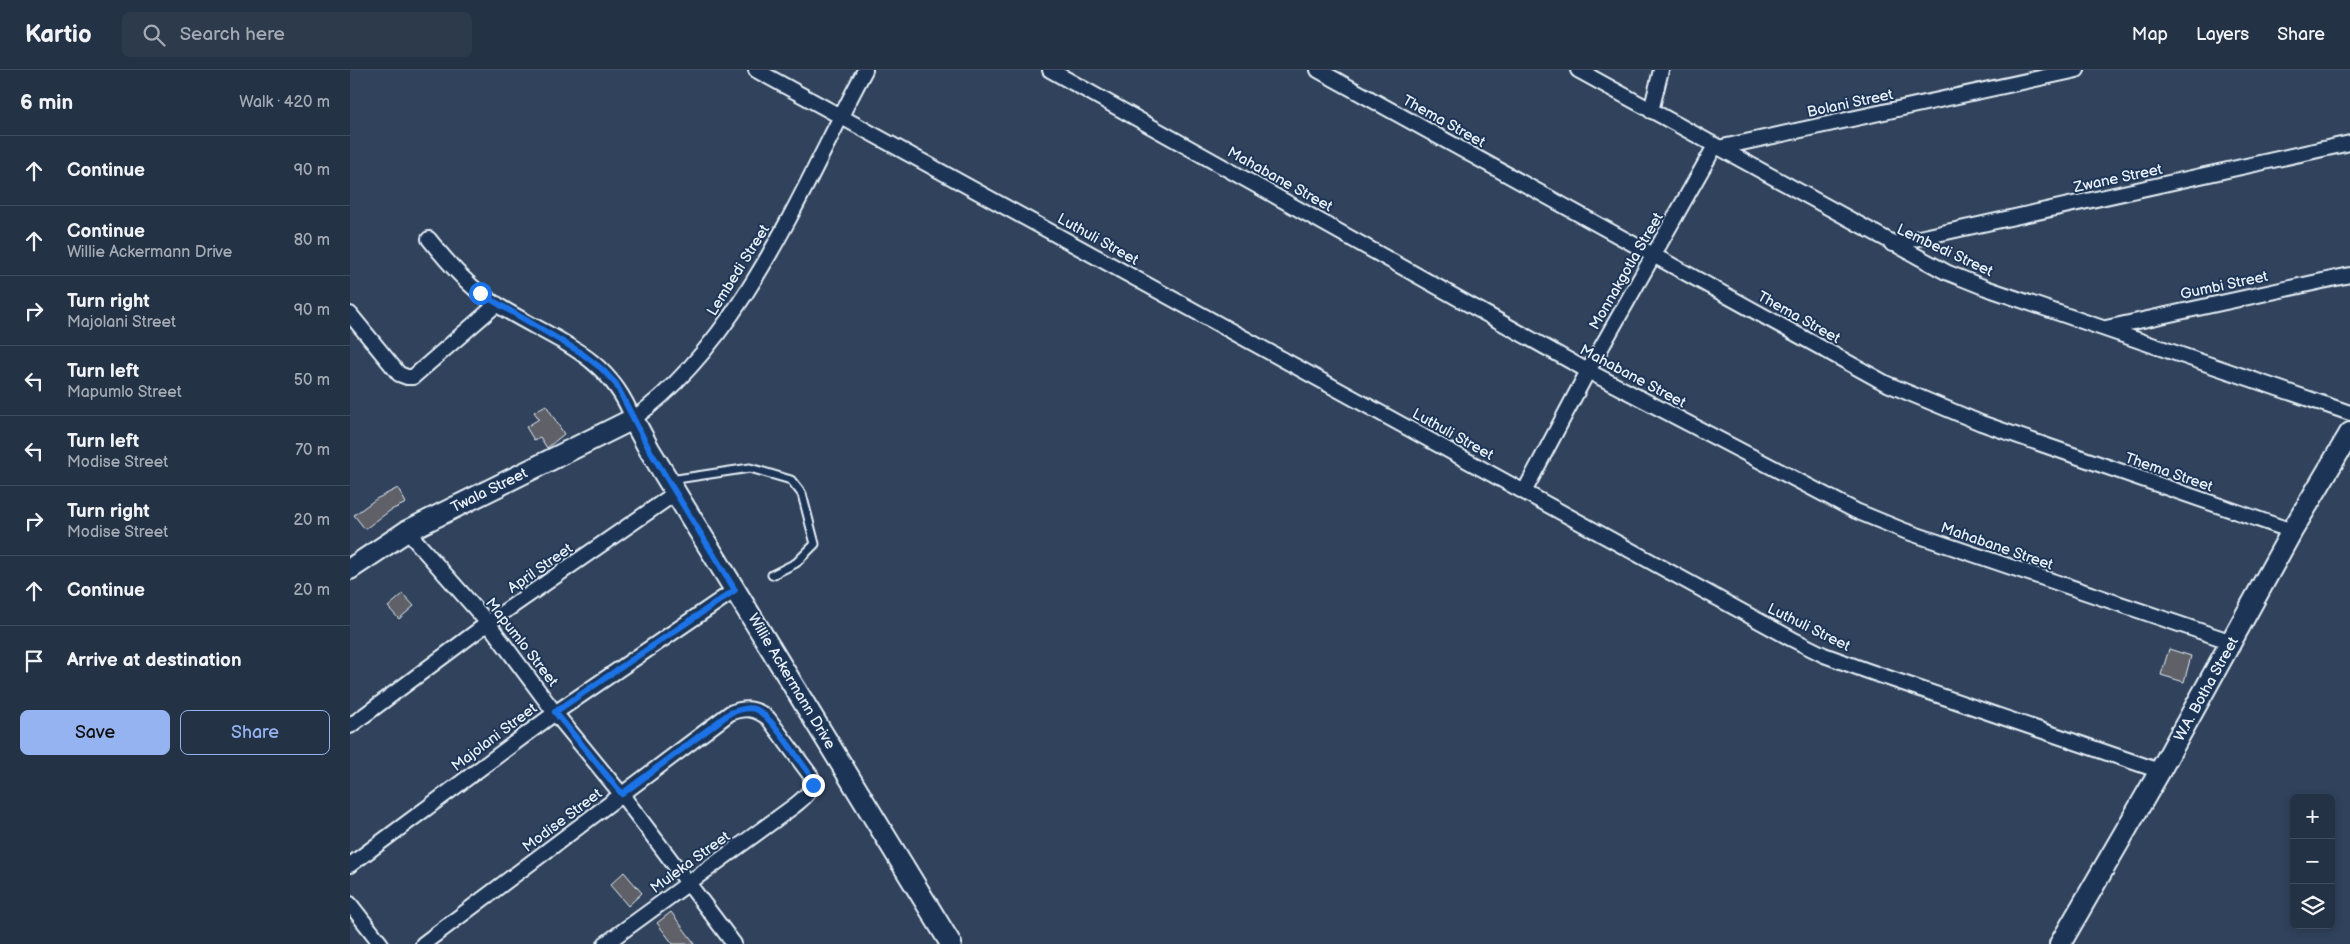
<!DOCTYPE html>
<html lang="en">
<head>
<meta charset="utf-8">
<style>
	:root { --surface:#243245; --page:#2c3a4c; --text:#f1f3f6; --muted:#a3aab3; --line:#414d5e; --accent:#95b2f1 }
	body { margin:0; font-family:"Balsamiq Sans",sans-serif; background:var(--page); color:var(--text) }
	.controls { position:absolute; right:15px; bottom:15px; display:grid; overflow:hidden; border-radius:8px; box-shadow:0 2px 8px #0003 }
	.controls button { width:45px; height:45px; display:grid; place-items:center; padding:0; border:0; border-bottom:1px solid var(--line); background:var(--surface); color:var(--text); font:25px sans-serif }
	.stop { position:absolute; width:15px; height:15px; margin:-11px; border:4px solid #1a73e8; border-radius:50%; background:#fff }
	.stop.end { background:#1a73e8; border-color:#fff; box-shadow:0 1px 5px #0008 }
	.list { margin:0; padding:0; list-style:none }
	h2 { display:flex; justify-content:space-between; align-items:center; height:65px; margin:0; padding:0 20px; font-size:21px }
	h2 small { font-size:16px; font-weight:400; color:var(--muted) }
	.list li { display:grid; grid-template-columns:32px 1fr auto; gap:15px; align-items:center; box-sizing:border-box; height:70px; padding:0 20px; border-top:1px solid var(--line) }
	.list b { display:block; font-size:19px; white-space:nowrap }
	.list p { margin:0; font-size:16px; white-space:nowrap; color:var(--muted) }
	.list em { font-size:16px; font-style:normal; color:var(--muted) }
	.actions { display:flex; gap:10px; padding:15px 20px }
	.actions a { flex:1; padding:11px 0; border:1px solid var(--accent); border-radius:8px; text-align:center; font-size:18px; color:var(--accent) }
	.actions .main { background:var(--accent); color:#111 }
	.icon { flex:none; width:28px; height:28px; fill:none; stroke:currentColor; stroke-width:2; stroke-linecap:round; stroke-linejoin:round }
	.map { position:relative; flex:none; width:2000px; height:874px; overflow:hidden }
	header { display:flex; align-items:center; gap:30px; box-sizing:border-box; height:70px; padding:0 25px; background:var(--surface); border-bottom:1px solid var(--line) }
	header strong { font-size:24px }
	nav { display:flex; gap:28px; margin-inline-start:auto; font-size:18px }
	.search { width:350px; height:45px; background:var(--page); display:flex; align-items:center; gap:12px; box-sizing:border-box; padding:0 18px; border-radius:8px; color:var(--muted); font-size:19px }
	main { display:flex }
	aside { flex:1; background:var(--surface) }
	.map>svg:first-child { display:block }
</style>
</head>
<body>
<header>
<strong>Kartio</strong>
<div class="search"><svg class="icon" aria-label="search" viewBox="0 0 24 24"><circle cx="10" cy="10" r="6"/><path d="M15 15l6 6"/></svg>Search here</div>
<nav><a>Map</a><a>Layers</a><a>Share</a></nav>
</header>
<main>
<aside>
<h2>6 min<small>Walk · 420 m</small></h2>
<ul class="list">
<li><svg class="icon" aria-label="ahead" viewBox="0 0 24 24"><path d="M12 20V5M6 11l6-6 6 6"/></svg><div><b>Continue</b></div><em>90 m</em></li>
<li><svg class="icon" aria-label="ahead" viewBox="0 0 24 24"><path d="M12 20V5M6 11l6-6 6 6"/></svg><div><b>Continue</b><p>Willie Ackermann Drive</p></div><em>80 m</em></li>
<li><svg class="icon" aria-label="right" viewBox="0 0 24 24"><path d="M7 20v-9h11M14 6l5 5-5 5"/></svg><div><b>Turn right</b><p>Majolani Street</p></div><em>90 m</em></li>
<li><svg class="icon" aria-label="left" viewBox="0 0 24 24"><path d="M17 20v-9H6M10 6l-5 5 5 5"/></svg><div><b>Turn left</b><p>Mapumlo Street</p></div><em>50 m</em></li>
<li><svg class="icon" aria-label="left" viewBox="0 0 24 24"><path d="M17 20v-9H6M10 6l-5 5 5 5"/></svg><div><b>Turn left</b><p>Modise Street</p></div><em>70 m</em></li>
<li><svg class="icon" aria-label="right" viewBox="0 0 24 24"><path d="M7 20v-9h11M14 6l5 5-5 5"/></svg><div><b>Turn right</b><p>Modise Street</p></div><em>20 m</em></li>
<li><svg class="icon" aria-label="ahead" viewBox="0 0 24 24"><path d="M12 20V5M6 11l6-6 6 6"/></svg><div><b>Continue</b></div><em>20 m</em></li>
<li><svg class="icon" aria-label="arrive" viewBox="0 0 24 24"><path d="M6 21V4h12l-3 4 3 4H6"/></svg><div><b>Arrive at destination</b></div></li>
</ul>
<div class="actions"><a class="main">Save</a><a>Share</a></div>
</aside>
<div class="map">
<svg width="2000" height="874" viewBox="0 0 2000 874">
	<rect width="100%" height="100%" fill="#30425c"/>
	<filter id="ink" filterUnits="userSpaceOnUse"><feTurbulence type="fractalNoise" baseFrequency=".02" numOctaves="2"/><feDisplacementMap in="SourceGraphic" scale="10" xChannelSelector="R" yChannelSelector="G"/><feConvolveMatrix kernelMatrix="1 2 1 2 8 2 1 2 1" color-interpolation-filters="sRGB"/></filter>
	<g filter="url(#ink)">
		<!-- building -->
		<path fill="#5e6068" stroke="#e8f1f8" d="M196 335 214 364 197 378 190 367 184 370 176 357 189 349 184 342Z
			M48 418 56 433 41 440 15 459 4 445 26 429Z
			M53 524 64 536 49 549 38 537Z
			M1819 579 1841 586 1834 612 1811 605Z
			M274 802 292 823 278 836 260 815Z
			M321 842 345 874H323L307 853Z"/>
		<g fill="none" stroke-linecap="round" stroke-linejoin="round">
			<defs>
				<path id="lane" d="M320 410 400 398 441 410 452 424 465 474 446 493 422 505"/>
				<path id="street" d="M406 0 1442 569 1474 585 1515 600 1810 701
					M700 0 1238 301 1506 441 1555 461 1882 572
					M968 0 1535 313 1631 353 1942 461
					M1228 0 1596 202 1636 218 2000 343
					M1301 41 1311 0
					M1368 78 1727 0
					M79 169C94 188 112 209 131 224 187 266 256 276 283 349 394 269 452 117 515 0
					M1542 174 2000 73
					M0 244 49 304 57 307H63L147 234
					M1756 258 2000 205
					M1174 422 1238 301 1365 76
					M57 461 138 553 205 643 272 725 384 874
					M0 656 138 553 327 422
					M0 795 205 643 385 520
					M0 834 31 874
					M73 874 380 643C396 637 405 638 418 648L461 706C464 721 455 727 444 736L255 874"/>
				<path id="secondary" d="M0 499 57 461 283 349 299 379 601 874
					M1710 874 1810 701 1942 461 2000 363"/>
			</defs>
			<!-- lane casing -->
			<use href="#lane" stroke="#e8f1f8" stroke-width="11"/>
			<!-- street casing -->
			<use href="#street" stroke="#e8f1f8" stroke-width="18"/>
			<!-- secondary casing -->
			<use href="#secondary" stroke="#e8f1f8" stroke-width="24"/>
			<!-- lane -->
			<use href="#lane" stroke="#1d3557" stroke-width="7"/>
			<!-- street -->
			<use href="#street" stroke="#1d3557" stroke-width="14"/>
			<!-- secondary -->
			<use href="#secondary" stroke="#1d3557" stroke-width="20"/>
		</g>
	</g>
	<g fill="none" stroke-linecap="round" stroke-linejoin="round" filter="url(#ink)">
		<!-- route -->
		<path stroke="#1a73e8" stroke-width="6" d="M130 223 230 282 252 299 266 314 299 379 385 520 205 642 272 724 380 643C389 640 398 636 407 640 422 647 449 691 461 706L463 715"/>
	</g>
	<g text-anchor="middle" stroke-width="4" stroke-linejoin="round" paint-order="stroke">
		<!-- street labels -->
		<g font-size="15" fill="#e8f1f8" stroke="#1d3557">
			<text transform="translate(1500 33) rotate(-12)" y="5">Bolani Street</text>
			<text transform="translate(1094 51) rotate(29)" y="5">Thema Street</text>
			<text transform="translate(1768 108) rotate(-12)" y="5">Zwane Street</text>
			<text transform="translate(930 109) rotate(29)" y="5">Mahabane Street</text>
			<text transform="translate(748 169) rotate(29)" y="5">Luthuli Street</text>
			<text transform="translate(1595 180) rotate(25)" y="5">Lembedi Street</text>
			<text transform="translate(388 200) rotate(-58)" y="5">Lembedi Street</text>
			<text transform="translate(1276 201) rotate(-60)" y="5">Monnakgotla Street</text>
			<text transform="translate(1874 215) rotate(-12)" y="5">Gumbi Street</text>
			<text transform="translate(1449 247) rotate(29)" y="5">Thema Street</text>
			<text transform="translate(1283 306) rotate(28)" y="5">Mahabane Street</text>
			<text transform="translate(1103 364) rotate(29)" y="5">Luthuli Street</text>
			<text transform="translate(1819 402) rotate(19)" y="5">Thema Street</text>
			<text transform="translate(139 420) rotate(-26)" y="5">Twala Street</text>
			<text transform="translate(1647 476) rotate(19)" y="5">Mahabane Street</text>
			<text transform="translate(190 498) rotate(-35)" y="5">April Street</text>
			<text transform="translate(1459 557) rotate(26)" y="5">Luthuli Street</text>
			<text transform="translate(172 572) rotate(52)" y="5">Mapumlo Street</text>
			<text transform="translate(442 611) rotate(59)" y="5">Willie Ackermann Drive</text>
			<text transform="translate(1856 619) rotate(-61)" y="5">W.A. Botha Street</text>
			<text transform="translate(144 667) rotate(-37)" y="5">Majolani Street</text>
			<text transform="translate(212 750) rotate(-37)" y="5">Modise Street</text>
			<text transform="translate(340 792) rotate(-36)" y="5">Muleka Street</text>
		</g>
	</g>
</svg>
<div class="controls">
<button>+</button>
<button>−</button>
<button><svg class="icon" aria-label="layers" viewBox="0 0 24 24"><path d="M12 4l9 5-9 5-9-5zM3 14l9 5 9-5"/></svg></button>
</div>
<div class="stop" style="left:130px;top:223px"></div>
<div class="stop end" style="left:463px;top:715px"></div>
</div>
</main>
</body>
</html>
